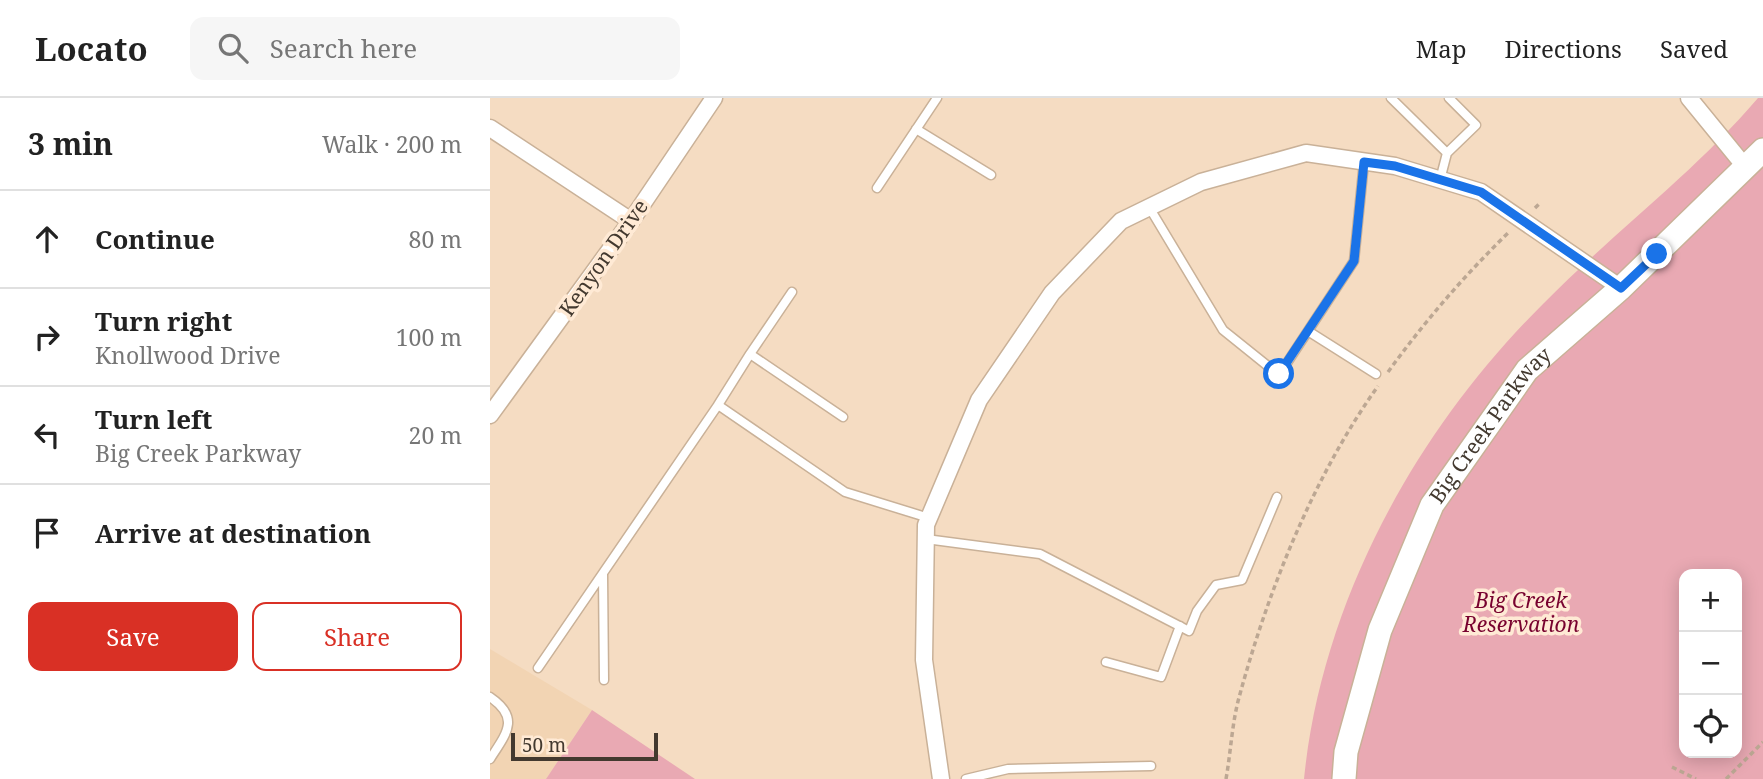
<!DOCTYPE html>
<html lang="en">
<head>
<meta charset="utf-8">
<style>
	:root { --surface:#fff; --page:#f6f6f6; --text:#222; --muted:#767676; --line:#e0e0e0; --accent:#d93025 }
	body { margin:0; font-family:"Noto Serif",serif; background:var(--page); color:var(--text) }
	.controls { position:absolute; right:21px; bottom:21px; display:grid; overflow:hidden; border-radius:14px; box-shadow:0 4px 18px #0003 }
	.controls button { width:63px; height:63px; display:grid; place-items:center; padding:0; border:0; border-bottom:2px solid var(--line); background:var(--surface); color:var(--text); font:35px sans-serif }
	.scale { position:absolute; left:21px; bottom:18px; width:147px; box-sizing:border-box; padding-left:7px; border:4px solid #43392f; border-top:0; font-size:19px; line-height:24px; white-space:nowrap; color:#43392f; -webkit-text-stroke:5px #ffead5; paint-order:stroke }
	.stop { position:absolute; width:21px; height:21px; margin:-16px; border:5px solid #1a73e8; border-radius:50%; background:#fff }
	.stop.end { background:#1a73e8; border-color:#fff; box-shadow:0 2px 7px #0008 }
	.list { margin:0; padding:0; list-style:none }
	h2 { display:flex; justify-content:space-between; align-items:center; height:91px; margin:0; padding:0 28px; font-size:30px }
	h2 small { font-size:23px; font-weight:400; color:var(--muted) }
	.list li { display:grid; grid-template-columns:46px 1fr auto; gap:21px; align-items:center; box-sizing:border-box; height:98px; padding:0 28px; border-top:2px solid var(--line) }
	.list b { display:block; font-size:26px; white-space:nowrap }
	.list p { margin:0; font-size:23px; white-space:nowrap; color:var(--muted) }
	.list em { font-size:23px; font-style:normal; color:var(--muted) }
	.actions { display:flex; gap:14px; padding:21px 28px }
	.actions a { flex:1; padding:16px 0; border:2px solid var(--accent); border-radius:14px; text-align:center; font-size:24px; color:var(--accent) }
	.actions .main { background:var(--accent); color:#fff }
	.icon { flex:none; width:38px; height:38px; fill:none; stroke:currentColor; stroke-width:2; stroke-linecap:round; stroke-linejoin:round }
	.map { position:relative; flex:none; width:1273px; height:681px; overflow:hidden }
	header { display:flex; align-items:center; gap:42px; box-sizing:border-box; height:98px; padding:0 35px; background:var(--surface); border-bottom:2px solid var(--line) }
	header strong { font-size:33px }
	nav { display:flex; gap:38px; margin-inline-start:auto; font-size:24px }
	.search { width:490px; height:63px; background:var(--page); display:flex; align-items:center; gap:18px; box-sizing:border-box; padding:0 24px; border-radius:14px; color:var(--muted); font-size:26px }
	main { display:flex }
	aside { flex:1; background:var(--surface) }
	.map>svg:first-child { display:block }
</style>
</head>
<body>
<header>
<strong>Locato</strong>
<div class="search"><svg class="icon" aria-label="search" viewBox="0 0 24 24"><circle cx="10" cy="10" r="6"/><path d="M15 15l6 6"/></svg>Search here</div>
<nav><a>Map</a><a>Directions</a><a>Saved</a></nav>
</header>
<main>
<aside>
<h2>3 min<small>Walk · 200 m</small></h2>
<ul class="list">
<li><svg class="icon" aria-label="ahead" viewBox="0 0 24 24"><path d="M12 20V5M6 11l6-6 6 6"/></svg><div><b>Continue</b></div><em>80 m</em></li>
<li><svg class="icon" aria-label="right" viewBox="0 0 24 24"><path d="M7 20v-9h11M14 6l5 5-5 5"/></svg><div><b>Turn right</b><p>Knollwood Drive</p></div><em>100 m</em></li>
<li><svg class="icon" aria-label="left" viewBox="0 0 24 24"><path d="M17 20v-9H6M10 6l-5 5 5 5"/></svg><div><b>Turn left</b><p>Big Creek Parkway</p></div><em>20 m</em></li>
<li><svg class="icon" aria-label="arrive" viewBox="0 0 24 24"><path d="M6 21V4h12l-3 4 3 4H6"/></svg><div><b>Arrive at destination</b></div></li>
</ul>
<div class="actions"><a class="main">Save</a><a>Share</a></div>
</aside>
<div class="map">
<svg width="1273" height="681" viewBox="0 0 1273 681">
	<rect width="100%" height="100%" fill="#f5dcc2"/>
	<!-- built -->
	<path fill="#f2d4b3" d="M0 551 102 612 56 681H0Z"/>
	<!-- green -->
	<path fill="#e9a9b3" fill-rule="evenodd" d="M1268 0H1273V681H814C832 502 927 331 1053 206 1123 135 1203 76 1268 0ZM1194 476H1247V655H1194Z
		M102 612 205 681H56Z"/>
	<g fill="none" stroke-linecap="round" stroke-linejoin="round">
		<defs>
			<path id="lane" d="M901 0 957 55
				M426 31 501 77
				M950 82 957 55 986 27 959 0
				M387 90 447 0
				M659 109 733 232 789 277 864 163 874 64
				M818 233 886 276
				M260 256 302 194
				M228 307 260 256 353 319
				M436 441 550 456 699 533 707 513 726 487 752 482 787 399
				M113 476 114 582
				M616 564 671 579 690 528
				M48 570 228 307 355 394 439 420
				M0 599C31 620 16 636 0 661
				M476 681 518 671 661 668"/>
			<path id="street" d="M1199 0 1257 71
				M0 30 141 123
				M0 317 141 123 224 0
				M451 681 434 562 436 427 489 302 562 195 631 123 711 84 816 55 905 68 991 94 1131 190"/>
			<g id="secondary">
				<path id="s1" d="M854 681 856 654 890 532 942 407 1037 272 1131 190 1273 52"/>
			</g>
		</defs>
		<!-- lane casing -->
		<use href="#lane" stroke="#c9b198" stroke-width="11"/>
		<!-- street casing -->
		<use href="#street" stroke="#c9b198" stroke-width="19"/>
		<!-- secondary casing -->
		<use href="#secondary" stroke="#c9b198" stroke-width="26"/>
		<!-- path -->
		<path stroke="#bca793" stroke-width="3.5" stroke-dasharray="5 3.5" stroke-linecap="butt" d="M1045 110 1051 104
			M898 274C935 223 974 178 1019 134
			M1182 669 1206 681
			M736 681C741 653 742 623 750 596 779 490 824 378 888 288
			M1236 681 1273 644"/>
		<!-- lane -->
		<use href="#lane" stroke="#fff" stroke-width="8"/>
		<!-- street -->
		<use href="#street" stroke="#fff" stroke-width="16"/>
		<!-- secondary -->
		<use href="#secondary" stroke="#fff" stroke-width="23"/>
	</g>
	<g fill="none" stroke-linecap="round" stroke-linejoin="round">
		<!-- route -->
		<path stroke="#1a73e8" stroke-width="9" d="M789 276 864 163 874 64 905 68 991 94 1131 190 1167 156"/>
	</g>
	<g text-anchor="middle" stroke-width="7" stroke-linejoin="round" paint-order="stroke">
		<!-- street labels -->
		<g font-size="21" fill="#43392f" stroke="#ffead5">
			<text transform="translate(114 160) rotate(-55)" y="7">Kenyon Drive</text>
			<text dy="7" stroke="none"><textPath href="#s1" startOffset="388">Big Creek Parkway</textPath></text>
		</g>
		<!-- park labels -->
		<g font-size="21" font-style="italic" fill="#78022f" stroke="#ffead5">
			<text x="1031" y="510">Big Creek<tspan x="1031" dy="24">Reservation</tspan></text>
		</g>
	</g>
</svg>
<div class="controls">
<button>+</button>
<button>−</button>
<button><svg class="icon" aria-label="locate" viewBox="0 0 24 24"><circle cx="12" cy="12" r="6"/><path d="M12 2v4M12 18v4M2 12h4M18 12h4"/></svg></button>
</div>
<div class="scale">50 m</div>
<div class="stop" style="left:789px;top:276px"></div>
<div class="stop end" style="left:1167px;top:156px"></div>
</div>
</main>
</body>
</html>
